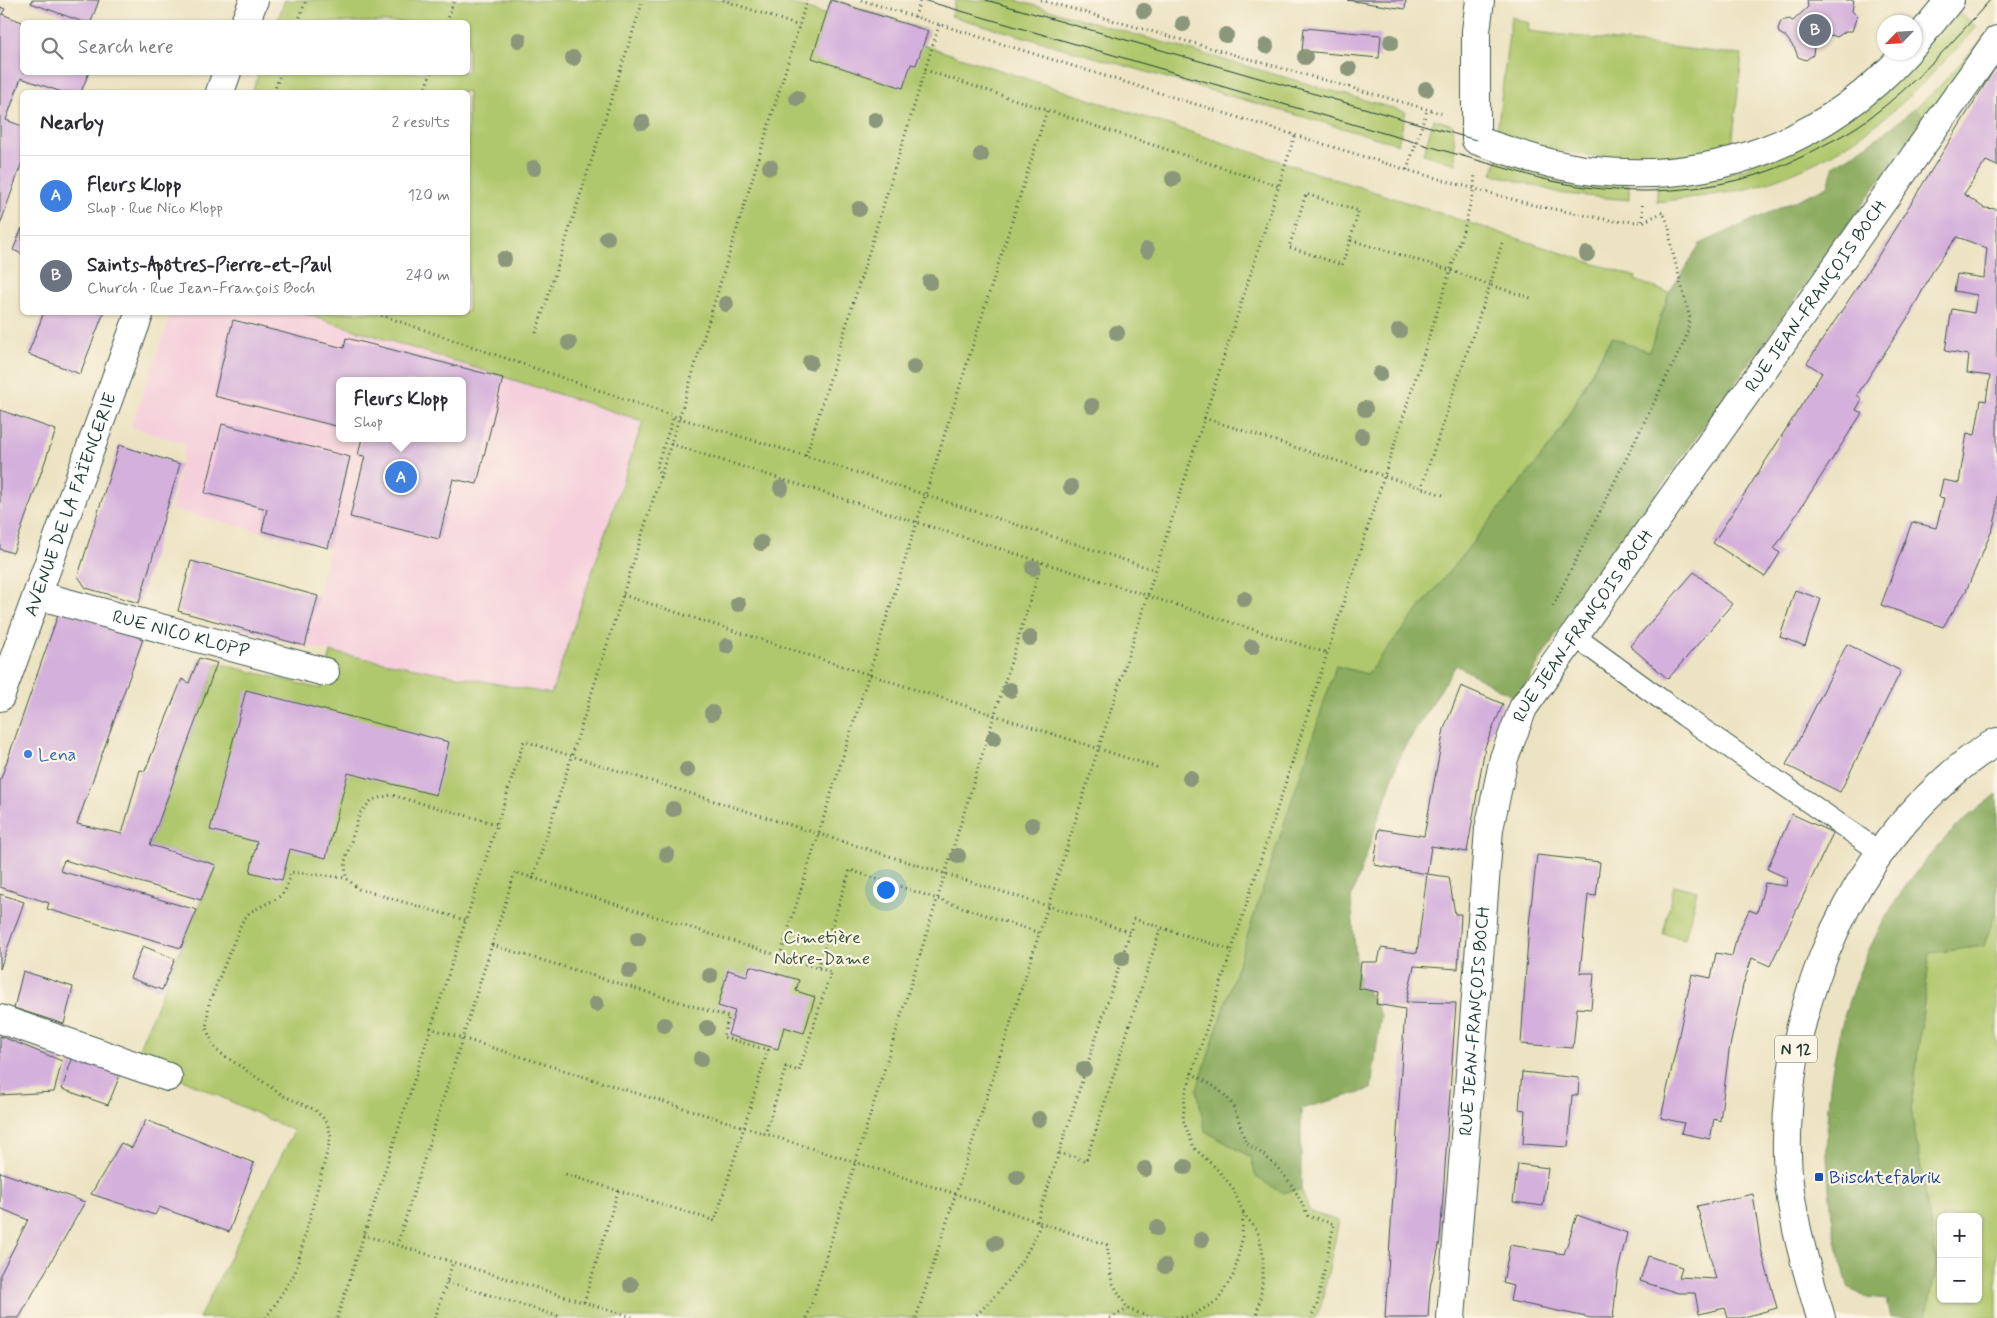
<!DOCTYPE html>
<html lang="en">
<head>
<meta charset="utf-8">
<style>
	:root { --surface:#fff; --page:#f7f7f7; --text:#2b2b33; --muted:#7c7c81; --line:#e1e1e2; --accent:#0f766e }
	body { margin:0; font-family:Mynerve,sans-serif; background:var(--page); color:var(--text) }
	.controls { position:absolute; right:15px; bottom:15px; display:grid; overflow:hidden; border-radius:8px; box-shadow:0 1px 4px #0004 }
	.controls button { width:45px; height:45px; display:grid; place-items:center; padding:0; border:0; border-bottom:1px solid var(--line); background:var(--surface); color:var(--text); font:25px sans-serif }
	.compass { position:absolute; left:1877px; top:15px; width:45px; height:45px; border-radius:50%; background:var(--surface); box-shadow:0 1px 4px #0004; rotate:245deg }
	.you { position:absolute; left:885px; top:889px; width:18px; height:18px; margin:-12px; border:4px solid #fff; border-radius:50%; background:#1a73e8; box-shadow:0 0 0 8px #1a73e833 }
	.badge { display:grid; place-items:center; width:32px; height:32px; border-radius:50%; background:var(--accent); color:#fff; font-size:16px; font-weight:700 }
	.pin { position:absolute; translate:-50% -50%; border:2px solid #fff; box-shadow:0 1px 5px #0006 }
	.popup { position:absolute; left:336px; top:377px; width:130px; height:65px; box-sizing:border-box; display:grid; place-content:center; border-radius:8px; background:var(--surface); filter:drop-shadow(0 1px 4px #0005); font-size:16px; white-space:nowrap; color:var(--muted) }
	.popup b { font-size:19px; color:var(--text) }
	.popup::after { content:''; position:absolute; left:50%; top:100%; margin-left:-10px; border:10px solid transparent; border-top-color:var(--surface) }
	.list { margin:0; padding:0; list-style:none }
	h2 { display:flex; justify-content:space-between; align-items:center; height:65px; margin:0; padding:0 20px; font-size:21px }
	h2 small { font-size:16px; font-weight:400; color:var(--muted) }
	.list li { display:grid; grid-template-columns:32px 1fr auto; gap:15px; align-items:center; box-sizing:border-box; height:80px; padding:0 20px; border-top:1px solid var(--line) }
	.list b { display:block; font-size:19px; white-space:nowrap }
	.list p { margin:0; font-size:16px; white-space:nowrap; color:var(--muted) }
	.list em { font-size:16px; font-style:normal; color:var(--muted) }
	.icon { flex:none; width:28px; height:28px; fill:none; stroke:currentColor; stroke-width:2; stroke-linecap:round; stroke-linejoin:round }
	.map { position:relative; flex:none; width:1997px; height:1318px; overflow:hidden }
	.search { position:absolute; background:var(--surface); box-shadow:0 1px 4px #0004; left:20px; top:20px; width:450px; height:55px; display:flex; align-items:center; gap:12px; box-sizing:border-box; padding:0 18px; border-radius:8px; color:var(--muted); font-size:19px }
	.panel { position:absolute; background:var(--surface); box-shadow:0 1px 4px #0004; left:20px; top:90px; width:450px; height:225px; border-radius:8px }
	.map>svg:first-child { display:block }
</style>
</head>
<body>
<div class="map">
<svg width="1997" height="1318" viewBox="0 0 1997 1318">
	<rect width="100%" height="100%" fill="#fcf5e5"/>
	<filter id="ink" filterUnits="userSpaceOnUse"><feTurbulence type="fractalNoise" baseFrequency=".02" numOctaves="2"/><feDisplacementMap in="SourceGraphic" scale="10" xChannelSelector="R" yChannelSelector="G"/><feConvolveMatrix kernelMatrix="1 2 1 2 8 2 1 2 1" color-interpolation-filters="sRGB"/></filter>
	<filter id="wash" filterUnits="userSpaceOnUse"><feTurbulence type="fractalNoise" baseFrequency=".0096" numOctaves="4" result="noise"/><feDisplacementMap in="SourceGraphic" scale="20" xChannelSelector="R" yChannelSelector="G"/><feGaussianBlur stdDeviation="1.12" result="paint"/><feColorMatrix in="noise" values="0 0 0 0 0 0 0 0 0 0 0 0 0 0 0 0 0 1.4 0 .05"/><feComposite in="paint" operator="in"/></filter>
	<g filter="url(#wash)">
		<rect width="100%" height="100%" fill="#ece3c3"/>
		<!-- built -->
		<path fill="#f5cfdc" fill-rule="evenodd" d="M172 312 302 313 643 420 551 694 305 646 330 548 172 510 185 444 131 427ZM340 381H462V438H340Z"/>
		<!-- green -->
		<path fill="#b0c86d" stroke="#688250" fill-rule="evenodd" d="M285 0H780L826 15 831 0H834L928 31 923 45 932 48 1636 277 1635 280 1669 293 1649 352 1611 337 1554 441 1367 674 1336 666 1205 1131 1251 1157 1282 1193 1301 1189 1310 1212 1339 1221 1321 1306 1315 1318H199L294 1131 135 1057 216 865 150 845 217 663 321 689 331 652 551 694 643 421 302 313 468 312V92H252L259 73 468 72V22H277Z
			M956 0H1015L1406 112 1398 144 951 16Z
			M1956 9 1977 27C1918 90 1869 143 1787 175 1775 179 1763 185 1751 188 1720 195 1688 198 1657 202V184L1745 169Z
			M1511 17 1529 23 1528 31 1742 55 1732 146C1712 151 1693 157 1673 160 1659 161 1644 160 1631 159 1584 156 1540 150 1497 132Z
			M1987 34 1980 50 1924 118 1915 108 1938 88Z
			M1434 119 1453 125 1456 164 1423 154Z
			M1498 157 1629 184V200L1564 194 1492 174Z
			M1674 885 1697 891 1685 939 1663 934Z
			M1997 908V1318H1926L1937 1263 1911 1109 1930 953 1984 946ZM1941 1217H1978V1299H1941Z"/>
		<!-- forest -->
		<path fill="#8cac60" stroke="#56744a" d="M1915 108 1924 118 1556 634 1517 699 1456 665 1401 753 1351 899 1357 973 1381 1015 1371 1089 1301 1109V1189L1282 1193 1256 1177 1251 1157 1205 1131 1197 1089 1336 666 1367 674 1554 441 1612 337 1649 352 1669 293 1700 244 1828 186 1834 165C1864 149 1889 130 1915 108Z
			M1997 794V908L1984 946 1930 953 1911 1109 1937 1264 1926 1318H1891L1887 1300 1867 1298 1848 1286C1843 1266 1836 1245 1833 1224 1828 1186 1825 1145 1828 1107 1837 986 1896 865 1997 794Z"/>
		<g id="blocks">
			<!-- building -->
			<path fill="#d4b0dc" d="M32 0H99L91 22H83L31 3Z
				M831 0 928 31 916 65 911 64 903 88 812 58Z
				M1347 0H1406L1405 9Z
				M1807 0H1854L1852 11 1857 16 1852 31H1846L1837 37 1831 35 1814 46 1813 55 1806 60 1798 57 1795 49 1786 37 1779 33 1778 29 1781 21 1789 19 1793 21 1808 7Z
				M0 7 5 9 2 14 22 22V72H89L81 92H62L21 78 6 120 22 126V162L0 225Z
				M1304 28 1381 35 1379 58 1302 51Z
				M1995 68 1997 69V166L1986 161 1964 194 1984 208 1997 209V512L1993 528 1966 591 1943 627 1881 605 1912 522 1936 528 1944 498 1939 497 1943 480 1959 483 1967 433 1975 435 1981 400 1986 401 1990 376 1967 373 1969 355 1945 351 1952 309 1974 313 1977 295 1954 291 1957 274 1984 278 1987 248 1957 237 1935 267 1910 314 1857 395 1862 399 1856 410 1862 413 1774 549 1780 553 1765 577 1713 543 1822 373 1807 363 1878 256Z
				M22 228V254L13 250Z
				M44 312H104L80 374 28 354Z
				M233 320 344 348 346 338 503 378 477 484 453 479 439 539 350 517 365 456 358 455 362 438H462V381H340V427L214 396Z
				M0 410 56 430 13 553 0 549Z
				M222 424 350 457 328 548 262 531 267 509 205 493Z
				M119 445 180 464 139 603 86 588 78 576Z
				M191 561 318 596 305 646 178 611Z
				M1694 572 1732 604 1668 679 1630 646Z
				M1795 590 1821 599 1805 646 1780 637Z
				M60 609 143 639 77 824 122 834 140 770 145 771 182 679 189 683 199 658 217 663 150 845 216 865 201 900 64 860 60 871 197 910 181 948 47 909 49 903 0 887V781Z
				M1847 644 1901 671 1840 792 1786 765Z
				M1461 686 1503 704 1485 747 1467 852 1431 846 1427 874 1449 877 1455 914H1461L1458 969 1414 966 1406 1002 1456 1003 1440 1241 1430 1287 1428 1318H1385L1405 1009 1376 1004 1378 992 1358 988 1361 962H1378L1381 948 1417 953 1427 874 1374 865 1379 829 1424 836 1444 729Z
				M246 690 449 742 436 795 348 773 326 858 290 849 282 880 250 872 257 842 210 830Z
				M1792 814 1833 833 1770 966 1752 958 1743 985 1729 1051 1720 1121 1714 1119 1710 1139 1681 1133 1684 1123 1661 1118 1692 974 1711 978 1716 953 1732 956 1737 936 1749 910 1757 913 1765 883 1786 886 1787 878 1767 869Z
				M1537 855 1600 862 1596 896 1588 895 1580 973H1594L1591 1009 1577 1008 1573 1048 1521 1044 1529 924Z
				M0 894 24 902 0 969Z
				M143 946 175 959 162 990 130 978Z
				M750 966 799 980 796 991 815 997 804 1033 784 1027 778 1049 728 1035 735 1011 718 1006 728 970 747 976Z
				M23 971 73 987 64 1024 14 1008Z
				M0 1036 62 1061 54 1092 0 1095Z
				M74 1053 122 1070 108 1105 62 1089Z
				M1522 1072 1579 1078 1578 1095H1572L1568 1147 1523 1144 1525 1110 1519 1109Z
				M146 1120 254 1163 229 1232 159 1207 155 1215 91 1194 121 1143 132 1148Z
				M1518 1164 1548 1168 1543 1206 1513 1202Z
				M0 1172 85 1202 19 1318H0V1275L28 1220 0 1208Z
				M1753 1194 1761 1249 1777 1308 1741 1318H1728L1725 1308 1699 1314 1695 1293H1678L1640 1281 1648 1256 1682 1267 1679 1277 1716 1279 1697 1206Z
				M1577 1215 1627 1233 1618 1271 1613 1318H1591L1510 1301 1513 1286 1503 1283 1510 1245 1564 1254Z"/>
		</g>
	</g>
	<g filter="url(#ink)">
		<use href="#blocks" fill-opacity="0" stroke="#3e5649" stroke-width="1"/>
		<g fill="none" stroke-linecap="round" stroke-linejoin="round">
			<defs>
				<path id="service" d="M1573 635 1684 716 1880 852"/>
				<g id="minor">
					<path d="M1480 0 1476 31V140C1514 153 1554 167 1594 171 1714 184 1826 142 1907 52"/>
					<path d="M1914 44 1950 0"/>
					<path id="s1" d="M37 595 325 672"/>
					<path d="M0 1019 168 1077"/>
					<path id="s2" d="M1451 1318 1489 829 1504 758 1523 708 1997 40"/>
				</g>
				<g id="secondary">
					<path d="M245 22 254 0"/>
					<path d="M220 92 227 72"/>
					<path id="s3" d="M0 697 140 312"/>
				</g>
				<path id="primary" d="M1821 1318C1806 1267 1788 1209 1787 1155 1784 1019 1839 878 1940 785 1957 769 1976 753 1997 742"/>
			</defs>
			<!-- service casing -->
			<use href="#service" stroke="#3e5649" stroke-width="22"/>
			<!-- minor casing -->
			<use href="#minor" stroke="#3e5649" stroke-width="30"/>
			<!-- secondary casing -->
			<use href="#secondary" stroke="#3e5649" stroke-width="30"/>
			<!-- primary casing -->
			<use href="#primary" stroke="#3e5649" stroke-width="30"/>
			<!-- path -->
			<path stroke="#3e5649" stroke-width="3" stroke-dasharray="1 4" stroke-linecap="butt" d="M723 0 799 26
				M861 0 1407 170 1533 205 1614 221 1643 222 1663 212 1669 226 1671 246 1690 318 1686 338 1553 606
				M1041 0 1444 114
				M915 17 920 0
				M298 22 306 0
				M447 22 454 0
				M925 70 1278 186
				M274 92 281 72
				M424 92 431 72
				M1407 170 1427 110
				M1642 205 1643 222
				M1350 240 1342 265 1289 247 1306 194 1359 211 1350 240 1450 270 1490 285 1421 488
				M1502 243 1490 285 1531 298
				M372 312 679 418 806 456 1155 570
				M536 333 643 0
				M1204 418 1443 495
				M671 444 1327 653
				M806 456 939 25
				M660 477 657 465 674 416
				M623 595 1158 768
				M533 878 831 972 799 1071 786 1067 765 1134
				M465 920 359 889 346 878 345 861 360 813 372 800 391 795 497 824
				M492 945 729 1017 723 1037 768 1050 715 1221 562 1173
				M780 956 1047 110
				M818 967 850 870 1040 933
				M430 1028 956 1194 1107 1245 1112 1282 1128 1309
				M1191 1073C1229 1094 1234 1099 1245 1142 1277 1162 1293 1182 1308 1216L1334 1224 1317 1305 1311 1318
				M1059 1153 1086 1161 1161 927
				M1243 1213C1248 1220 1257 1228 1259 1236 1267 1262 1262 1292 1256 1318
				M1037 1221 1130 932
				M363 1235 397 1245 515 872 533 878 679 418 807 0
				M397 1245 635 1318
				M447 1282 558 1316 557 1318
				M584 1302 618 1191
				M266 1318 295 1273 331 1137 327 1122 315 1110 284 1096 216 1050 206 1028 209 1003 242 922 250 912 278 898 285 891 291 872 346 878
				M337 1318 524 741 1130 932 1134 919 1231 950
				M435 1318 453 1262
				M807 1318 1042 562
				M916 1318 1295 135
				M973 1318C999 1294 1030 1256 1041 1222
				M1110 1318 1128 1309 1152 1318
				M1176 1318 1192 1316 1218 1300 1234 1274 1242 1240 1243 1212 1233 1188 1216 1168 1194 1148 1183 1120 1185 1095 1466 222 1474 188 1475 173"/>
			<!-- service -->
			<use href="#service" stroke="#fff" stroke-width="20"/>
			<!-- minor -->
			<use href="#minor" stroke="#fff" stroke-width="28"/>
			<!-- secondary -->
			<use href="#secondary" stroke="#fff" stroke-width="28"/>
			<!-- primary -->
			<use href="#primary" stroke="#fff" stroke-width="28"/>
			<!-- tram -->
			<path stroke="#1f3d34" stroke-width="1" d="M923 0 1539 178C1607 195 1681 196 1749 177 1776 170 1801 158 1826 144 1840 137 1855 129 1868 119 1913 86 1953 42 1990 0
				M986 0 1476 140"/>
		</g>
		<!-- trees -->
		<g fill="#8b977a">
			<circle cx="1144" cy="11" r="8"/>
			<circle cx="1183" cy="24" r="8"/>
			<circle cx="1226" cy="35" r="8"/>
			<circle cx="519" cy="40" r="8"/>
			<circle cx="1391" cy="42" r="8"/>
			<circle cx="1266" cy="46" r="8"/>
			<circle cx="1305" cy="57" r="8"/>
			<circle cx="573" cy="58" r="8"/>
			<circle cx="1349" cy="69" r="8"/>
			<circle cx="1426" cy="89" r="8"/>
			<circle cx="797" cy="98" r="8"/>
			<circle cx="875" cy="120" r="8"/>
			<circle cx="642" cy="122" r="8"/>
			<circle cx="981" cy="155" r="8"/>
			<circle cx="770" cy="167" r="8"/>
			<circle cx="534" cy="168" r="8"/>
			<circle cx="1173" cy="179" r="8"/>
			<circle cx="859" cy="209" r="8"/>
			<circle cx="607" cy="238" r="8"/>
			<circle cx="1147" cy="250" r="8"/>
			<circle cx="1587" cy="254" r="8"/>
			<circle cx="504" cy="259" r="8"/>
			<circle cx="930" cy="282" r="8"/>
			<circle cx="726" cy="304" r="8"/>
			<circle cx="1399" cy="331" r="8"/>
			<circle cx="1117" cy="333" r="8"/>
			<circle cx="569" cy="343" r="8"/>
			<circle cx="810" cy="362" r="8"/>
			<circle cx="914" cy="367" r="8"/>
			<circle cx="1380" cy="374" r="8"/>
			<circle cx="1092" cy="406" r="8"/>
			<circle cx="1365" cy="409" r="8"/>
			<circle cx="1362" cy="436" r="8"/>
			<circle cx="1071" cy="487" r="8"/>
			<circle cx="781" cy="488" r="8"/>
			<circle cx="761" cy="543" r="8"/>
			<circle cx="1033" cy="568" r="8"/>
			<circle cx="1244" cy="599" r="8"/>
			<circle cx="738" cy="604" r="8"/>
			<circle cx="1030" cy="638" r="8"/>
			<circle cx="727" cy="646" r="8"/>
			<circle cx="1252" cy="647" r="8"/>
			<circle cx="1010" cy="690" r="8"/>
			<circle cx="712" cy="713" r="8"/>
			<circle cx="994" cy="738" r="8"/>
			<circle cx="687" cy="770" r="8"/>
			<circle cx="1190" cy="778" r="8"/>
			<circle cx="673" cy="809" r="8"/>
			<circle cx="1032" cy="825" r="8"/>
			<circle cx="667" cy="855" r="8"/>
			<circle cx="958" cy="856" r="8"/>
			<circle cx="638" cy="939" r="8"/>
			<circle cx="1122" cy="958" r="8"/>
			<circle cx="629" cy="971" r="8"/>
			<circle cx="710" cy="976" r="8"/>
			<circle cx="596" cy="1004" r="8"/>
			<circle cx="664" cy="1025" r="8"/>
			<circle cx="707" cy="1028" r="8"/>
			<circle cx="701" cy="1059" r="8"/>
			<circle cx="1084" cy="1069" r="8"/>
			<circle cx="1039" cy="1119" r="8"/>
			<circle cx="1185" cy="1167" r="8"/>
			<circle cx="1145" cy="1169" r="8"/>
			<circle cx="1017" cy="1177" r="8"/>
			<circle cx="1157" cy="1228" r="8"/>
			<circle cx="1201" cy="1240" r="8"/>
			<circle cx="995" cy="1243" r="8"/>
			<circle cx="1165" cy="1266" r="8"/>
			<circle cx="631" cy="1285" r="8"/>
		</g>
	</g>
	<!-- markers -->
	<circle fill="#3f7fe0" stroke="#fcf5e5" stroke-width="2" cx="28" cy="754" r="5"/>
	<rect fill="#1a4fb4" stroke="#fcf5e5" stroke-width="2" x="1814" y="1172" width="10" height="10" rx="2.5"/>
	<g text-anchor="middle" stroke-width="4.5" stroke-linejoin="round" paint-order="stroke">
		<!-- shield labels -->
		<rect fill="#fcf5e5" stroke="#617469" stroke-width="1" x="1775" y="1035.5" width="42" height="27" rx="4"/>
		<g font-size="16" font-weight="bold" fill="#1f3d34">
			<text x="1796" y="1055">N 12</text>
		</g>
		<!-- street labels -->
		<g font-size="18" fill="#1f3d34" stroke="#fcf5e5">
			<text dy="6" stroke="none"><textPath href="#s2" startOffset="1122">RUE JEAN-FRANÇOIS BOCH</textPath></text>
			<text dy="6" stroke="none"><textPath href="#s3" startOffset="205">AVENUE DE LA FAÏENCERIE</textPath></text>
			<text dy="6" stroke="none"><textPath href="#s2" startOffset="718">RUE JEAN-FRANÇOIS BOCH</textPath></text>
			<text dy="6" stroke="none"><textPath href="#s1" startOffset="149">RUE NICO KLOPP</textPath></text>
			<text dy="6" stroke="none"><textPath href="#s2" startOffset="298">RUE JEAN-FRANÇOIS BOCH</textPath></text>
		</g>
		<!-- shop labels -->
		<g font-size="18" fill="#366cbe" stroke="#fcf5e5" text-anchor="start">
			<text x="38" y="760">Lena</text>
		</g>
		<!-- park labels -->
		<g font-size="18" fill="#3c593f" stroke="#fcf5e5">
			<text x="822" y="943">Cimetière<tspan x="822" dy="21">Notre-Dame</tspan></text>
		</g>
		<!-- transit labels -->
		<g font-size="18" fill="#164399" stroke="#fcf5e5" text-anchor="start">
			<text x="1829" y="1183">Biischtefabrik</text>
		</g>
	</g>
</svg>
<div class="controls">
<button>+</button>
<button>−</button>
</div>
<svg class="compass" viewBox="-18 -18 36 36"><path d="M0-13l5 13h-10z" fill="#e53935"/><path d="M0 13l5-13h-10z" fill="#7c7c81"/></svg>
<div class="you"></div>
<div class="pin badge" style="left:401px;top:477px;background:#3f7fe0">A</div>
<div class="popup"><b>Fleurs Klopp</b>Shop</div>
<div class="pin badge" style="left:1815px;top:30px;background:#6b7280">B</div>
<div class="search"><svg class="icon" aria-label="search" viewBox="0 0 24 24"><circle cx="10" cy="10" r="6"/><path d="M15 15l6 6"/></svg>Search here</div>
<section class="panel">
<h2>Nearby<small>2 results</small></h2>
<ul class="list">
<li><span class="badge" style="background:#3f7fe0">A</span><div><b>Fleurs Klopp</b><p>Shop · Rue Nico Klopp</p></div><em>120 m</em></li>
<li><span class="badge" style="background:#6b7280">B</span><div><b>Saints-Apôtres-Pierre-et-Paul</b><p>Church · Rue Jean-François Boch</p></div><em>240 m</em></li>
</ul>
</section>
</div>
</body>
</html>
